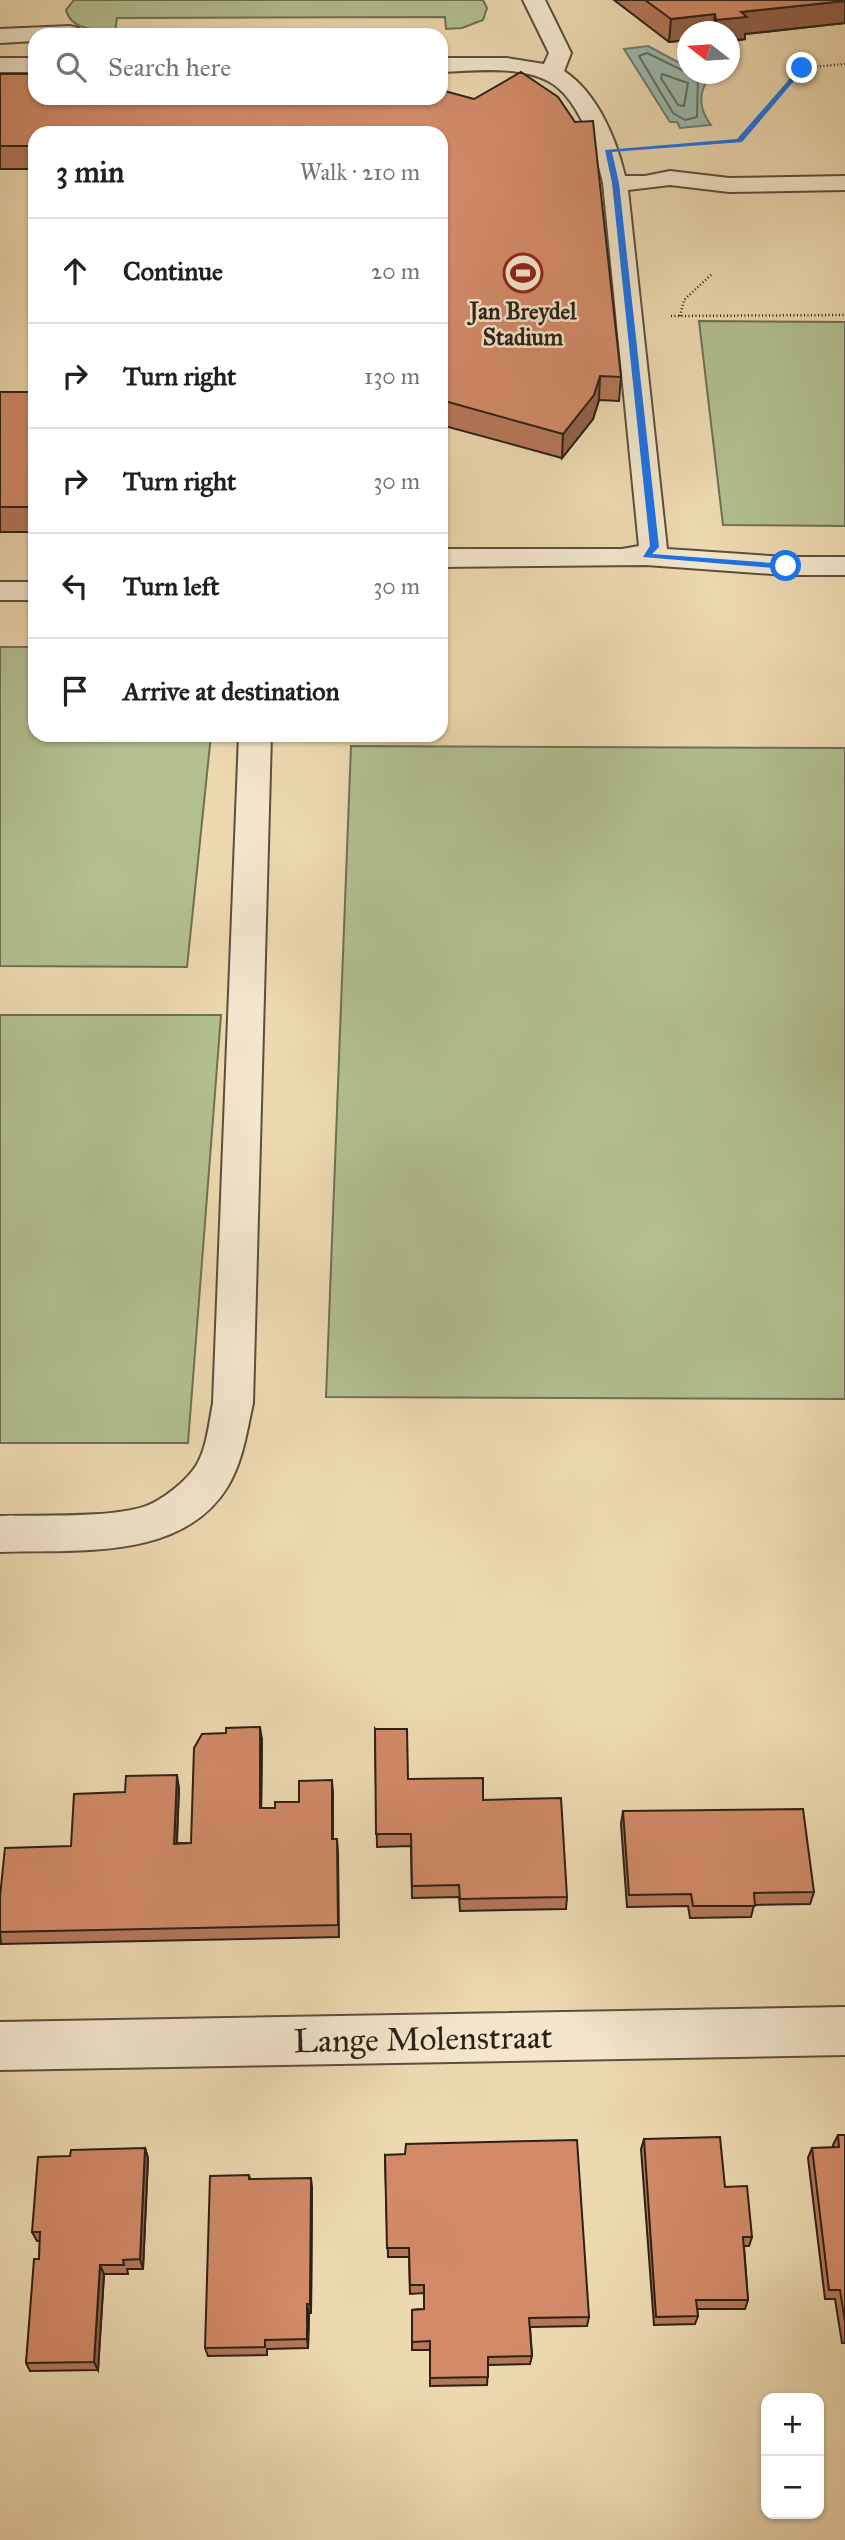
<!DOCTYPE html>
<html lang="en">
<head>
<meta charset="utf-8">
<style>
	:root { --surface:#fff; --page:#f6f6f6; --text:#202124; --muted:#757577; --line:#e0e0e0 }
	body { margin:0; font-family:"IM FELL Great Primer",serif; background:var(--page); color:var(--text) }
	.controls { position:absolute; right:21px; bottom:21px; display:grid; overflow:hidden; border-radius:14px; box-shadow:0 2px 5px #0004 }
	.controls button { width:63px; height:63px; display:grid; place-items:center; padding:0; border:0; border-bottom:2px solid var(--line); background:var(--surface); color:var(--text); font:35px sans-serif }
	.compass { position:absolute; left:677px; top:21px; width:63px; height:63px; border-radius:50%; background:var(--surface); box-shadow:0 2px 5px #0004; rotate:287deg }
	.stop { position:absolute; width:21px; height:21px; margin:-16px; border:5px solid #1a73e8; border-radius:50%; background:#fff }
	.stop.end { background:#1a73e8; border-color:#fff; box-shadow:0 2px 7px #0008 }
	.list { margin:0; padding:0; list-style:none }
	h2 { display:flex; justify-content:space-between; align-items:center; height:91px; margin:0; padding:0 28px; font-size:30px }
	h2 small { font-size:23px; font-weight:400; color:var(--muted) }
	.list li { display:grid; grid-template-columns:46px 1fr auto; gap:21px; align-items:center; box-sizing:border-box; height:105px; padding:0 28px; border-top:2px solid var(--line) }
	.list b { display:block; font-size:26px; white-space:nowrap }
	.list em { font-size:23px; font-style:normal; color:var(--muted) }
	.icon { flex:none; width:38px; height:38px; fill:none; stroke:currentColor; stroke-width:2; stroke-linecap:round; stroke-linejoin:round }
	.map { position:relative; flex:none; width:845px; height:2540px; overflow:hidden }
	.search { position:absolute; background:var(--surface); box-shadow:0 2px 5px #0004; left:28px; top:28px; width:420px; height:77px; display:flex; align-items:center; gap:18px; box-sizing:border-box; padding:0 24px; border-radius:21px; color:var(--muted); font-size:26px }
	.panel { position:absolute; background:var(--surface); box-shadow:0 2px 5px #0004; left:28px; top:126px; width:420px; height:616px; border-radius:21px }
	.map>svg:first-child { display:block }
</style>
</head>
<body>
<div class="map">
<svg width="845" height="2540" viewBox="0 0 845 2540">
	<rect width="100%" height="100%" fill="#edd9b0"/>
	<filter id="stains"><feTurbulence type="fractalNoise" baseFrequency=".00286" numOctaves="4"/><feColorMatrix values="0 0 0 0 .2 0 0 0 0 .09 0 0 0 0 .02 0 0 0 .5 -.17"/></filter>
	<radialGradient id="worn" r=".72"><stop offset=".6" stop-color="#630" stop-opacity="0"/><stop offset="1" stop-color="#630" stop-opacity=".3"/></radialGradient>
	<!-- green -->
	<path fill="#b2c090" stroke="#6f7053" stroke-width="2" d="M74 0H483L487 8 483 20 462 28 446 29 445 17 117 18 115 31C98 30 71 31 66 10Z
		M699 321 845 322V526L723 525Z
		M0 647H35V735H211L187 967 0 966Z
		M351 746 845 748V1399L326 1397Z
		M0 1015H221L188 1443H0Z"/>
	<!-- water -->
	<path fill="#99baad" stroke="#6d7d71" stroke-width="2" d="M648 46 687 67 688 74H700L709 79C697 93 700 111 711 125L680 128 677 122H670L624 49Z"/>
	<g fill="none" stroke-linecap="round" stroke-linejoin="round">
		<!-- shore -->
		<path stroke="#626e62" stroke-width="2" d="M688 73 647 53 639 56 673 113 685 120 697 117 698 74
			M662 74 688 83 684 106 678 105 661 78Z"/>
		<defs>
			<path id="minor" d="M523 0H545L571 53 564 71C597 93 616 138 625 176H645L670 171 729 178 845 176V190L729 192 670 185 628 190 667 549 786 557H845V575H786L646 565 441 567V549H622L639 546 603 183C596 151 579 97 548 81 517 65 474 71 441 72V58H507L544 64 549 53Z
				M70 26 78 28 80 35H35V41L0 43V29Z
				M0 58H35V72H0Z
				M0 582H35V600H0Z
				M239 735H271L253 1403C247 1430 243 1461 228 1486 182 1562 76 1549 0 1552V1516C37 1515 114 1518 146 1506 163 1500 186 1481 196 1466 207 1448 209 1423 213 1403Z
				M845 2007V2055L0 2070V2022Z"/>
		</defs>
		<!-- minor casing -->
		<use href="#minor" stroke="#5c4f3c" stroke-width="4"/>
		<!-- path -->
		<path stroke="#2c2116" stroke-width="2.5" stroke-dasharray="1 2.5" stroke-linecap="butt" d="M710 143 739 141 802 68 845 64
			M671 316 845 315
			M680 316 684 300 712 274"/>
		<!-- minor -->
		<use href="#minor" fill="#f3e6cc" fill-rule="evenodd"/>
	</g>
	<!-- wall -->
	<path fill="#b57759" stroke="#2c2116" stroke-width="2" d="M614 0H845V23L745 34V39L730 41V32H688V40L669 42Z
		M0 74 441 98 621 377 619 401 599 400 593 419 562 458 441 425V133H35V169H0Z
		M0 392H35V532H0Z
		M375 1729 408 1779 483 1800 567 1897 566 1909 460 1911 459 1897 412 1898 411 1846 377 1847Z
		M262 1740 261 1808H275L333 1793V1839H337L338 1852 339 1937 1 1944 0 1932 125 1792 179 1788 177 1843H191Z
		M623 1811 814 1892 810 1904 754 1905 751 1917 690 1918 688 1906 627 1907 621 1824Z
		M838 2135H845V2343H842L835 2299H825L808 2158 812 2148H833V2145Z
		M644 2139 725 2187 752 2237 749 2246H744L748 2300 745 2309H697L698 2316 695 2324 654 2325 641 2149Z
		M145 2148 148 2158 143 2269H127L128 2274H104L98 2370 30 2371 26 2363 39 2259 40 2241H37L32 2232Z
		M385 2155 589 2317 587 2326 530 2327 532 2356 530 2364 488 2365 487 2385 430 2386V2350H412V2310L424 2309V2293L410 2294 409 2257H388Z
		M249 2175 250 2179 312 2187 311 2313H309L308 2348 267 2349V2355L208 2356 205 2348Z"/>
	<!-- shaded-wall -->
	<path fill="#936149" stroke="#2c2116" stroke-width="2" d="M845 1V23L745 34V39L730 41V32H715L716 20 741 12Z
		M715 14 713 32H688V40L669 42 671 19Z
		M600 376 599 400 593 419 562 458 563 434Z
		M260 1727 262 1740 261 1820 260 1808Z
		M177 1775 179 1788 176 1856 174 1844Z
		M332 1780 333 1793V1852L332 1839Z
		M145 2148 148 2158 143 2269 140 2259Z
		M311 2178 312 2187 311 2313 310 2304Z
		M100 2265 104 2274 98 2370 94 2362Z
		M307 2304 309 2313 308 2348 307 2339Z"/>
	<!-- building -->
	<path fill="#d28a68" stroke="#2c2116" stroke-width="2" d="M645 0H845V1L741 12 747 17 716 20 715 14 671 19Z
		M521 72 558 97 575 122 593 121 621 377 600 376 594 395 563 434 441 400V133H35V146H0V74H35V98H441V90L474 99Z
		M0 392H35V507H0Z
		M260 1727V1808H275V1802H299V1781L332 1780V1839H337L338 1925 0 1932V1896L5 1848 71 1846 74 1794 125 1792 126 1776 177 1775 174 1844 191 1843 194 1748 202 1734 226 1733V1728Z
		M375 1729H407L408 1779 483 1778V1800L561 1798 567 1897 460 1899 459 1885 412 1886 411 1834H376Z
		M803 1809 814 1892 754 1893 755 1906H693L691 1894 629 1895 623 1811Z
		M838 2135H845V2322L840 2290H829L812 2148 839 2147Z
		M720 2137 725 2187 747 2186 752 2237H743L748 2300H696L698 2316 656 2317 644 2139Z
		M577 2140 589 2317 529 2318 532 2356 488 2357V2377L430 2378V2341L412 2342V2310L424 2309V2285H410L409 2248H387L385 2155 405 2154 406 2144Z
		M145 2148 140 2259 123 2260 124 2265H100L94 2362 26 2363 34 2259H39L40 2232H32L38 2157 70 2156 71 2150Z
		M249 2175V2179L311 2178 310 2304H307V2339L265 2340V2347L205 2348 210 2176Z"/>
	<!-- route -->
	<path fill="#1a73e8" d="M800 67 805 68 742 142 612 152 619 183 659 547 652 554 786 564 790 566 786 569 643 557 650 546 612 183 605 150 737 139Z"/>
	<!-- icons -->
	<defs>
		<symbol id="stadium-ring" viewBox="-11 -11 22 22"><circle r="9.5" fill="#f3e6cc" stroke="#8f2418" stroke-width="1.5"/><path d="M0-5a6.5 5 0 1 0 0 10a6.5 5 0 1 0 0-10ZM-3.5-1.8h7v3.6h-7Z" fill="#8f2418"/></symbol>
	</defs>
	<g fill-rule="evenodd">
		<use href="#stadium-ring" x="501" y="251" width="44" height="44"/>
	</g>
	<g text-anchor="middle" stroke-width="5" stroke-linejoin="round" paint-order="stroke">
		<!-- far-poi labels -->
		<g font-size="23" font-weight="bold" fill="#2c2116" stroke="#f3e6cc">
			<text x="523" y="319">Jan Breydel<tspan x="523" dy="26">Stadium</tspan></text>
		</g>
		<!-- near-street labels -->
		<g font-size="33" fill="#2c2116" stroke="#f3e6cc">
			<text transform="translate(423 2038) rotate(-1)" y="12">Lange Molenstraat</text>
		</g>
	</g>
	<rect width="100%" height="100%" filter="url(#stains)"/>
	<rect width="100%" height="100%" fill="url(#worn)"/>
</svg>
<div class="controls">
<button>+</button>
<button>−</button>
</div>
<svg class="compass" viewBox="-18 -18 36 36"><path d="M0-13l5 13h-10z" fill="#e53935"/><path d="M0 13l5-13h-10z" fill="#757577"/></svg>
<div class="stop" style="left:786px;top:566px"></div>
<div class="stop end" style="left:802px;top:68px"></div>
<div class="search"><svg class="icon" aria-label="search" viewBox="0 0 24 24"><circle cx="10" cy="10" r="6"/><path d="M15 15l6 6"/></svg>Search here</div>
<section class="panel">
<h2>3 min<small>Walk · 210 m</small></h2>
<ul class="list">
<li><svg class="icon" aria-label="ahead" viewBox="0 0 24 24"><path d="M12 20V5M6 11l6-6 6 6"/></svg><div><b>Continue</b></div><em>20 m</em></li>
<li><svg class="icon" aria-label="right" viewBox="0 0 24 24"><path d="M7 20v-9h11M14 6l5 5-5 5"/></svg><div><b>Turn right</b></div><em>130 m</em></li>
<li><svg class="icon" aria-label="right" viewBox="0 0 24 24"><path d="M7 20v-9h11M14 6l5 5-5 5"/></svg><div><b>Turn right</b></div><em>30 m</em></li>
<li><svg class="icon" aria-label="left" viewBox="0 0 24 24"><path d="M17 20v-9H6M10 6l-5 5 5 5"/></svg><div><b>Turn left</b></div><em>30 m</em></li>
<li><svg class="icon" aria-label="arrive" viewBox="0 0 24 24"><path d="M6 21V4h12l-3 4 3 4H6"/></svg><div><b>Arrive at destination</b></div></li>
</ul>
</section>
</div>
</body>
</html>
